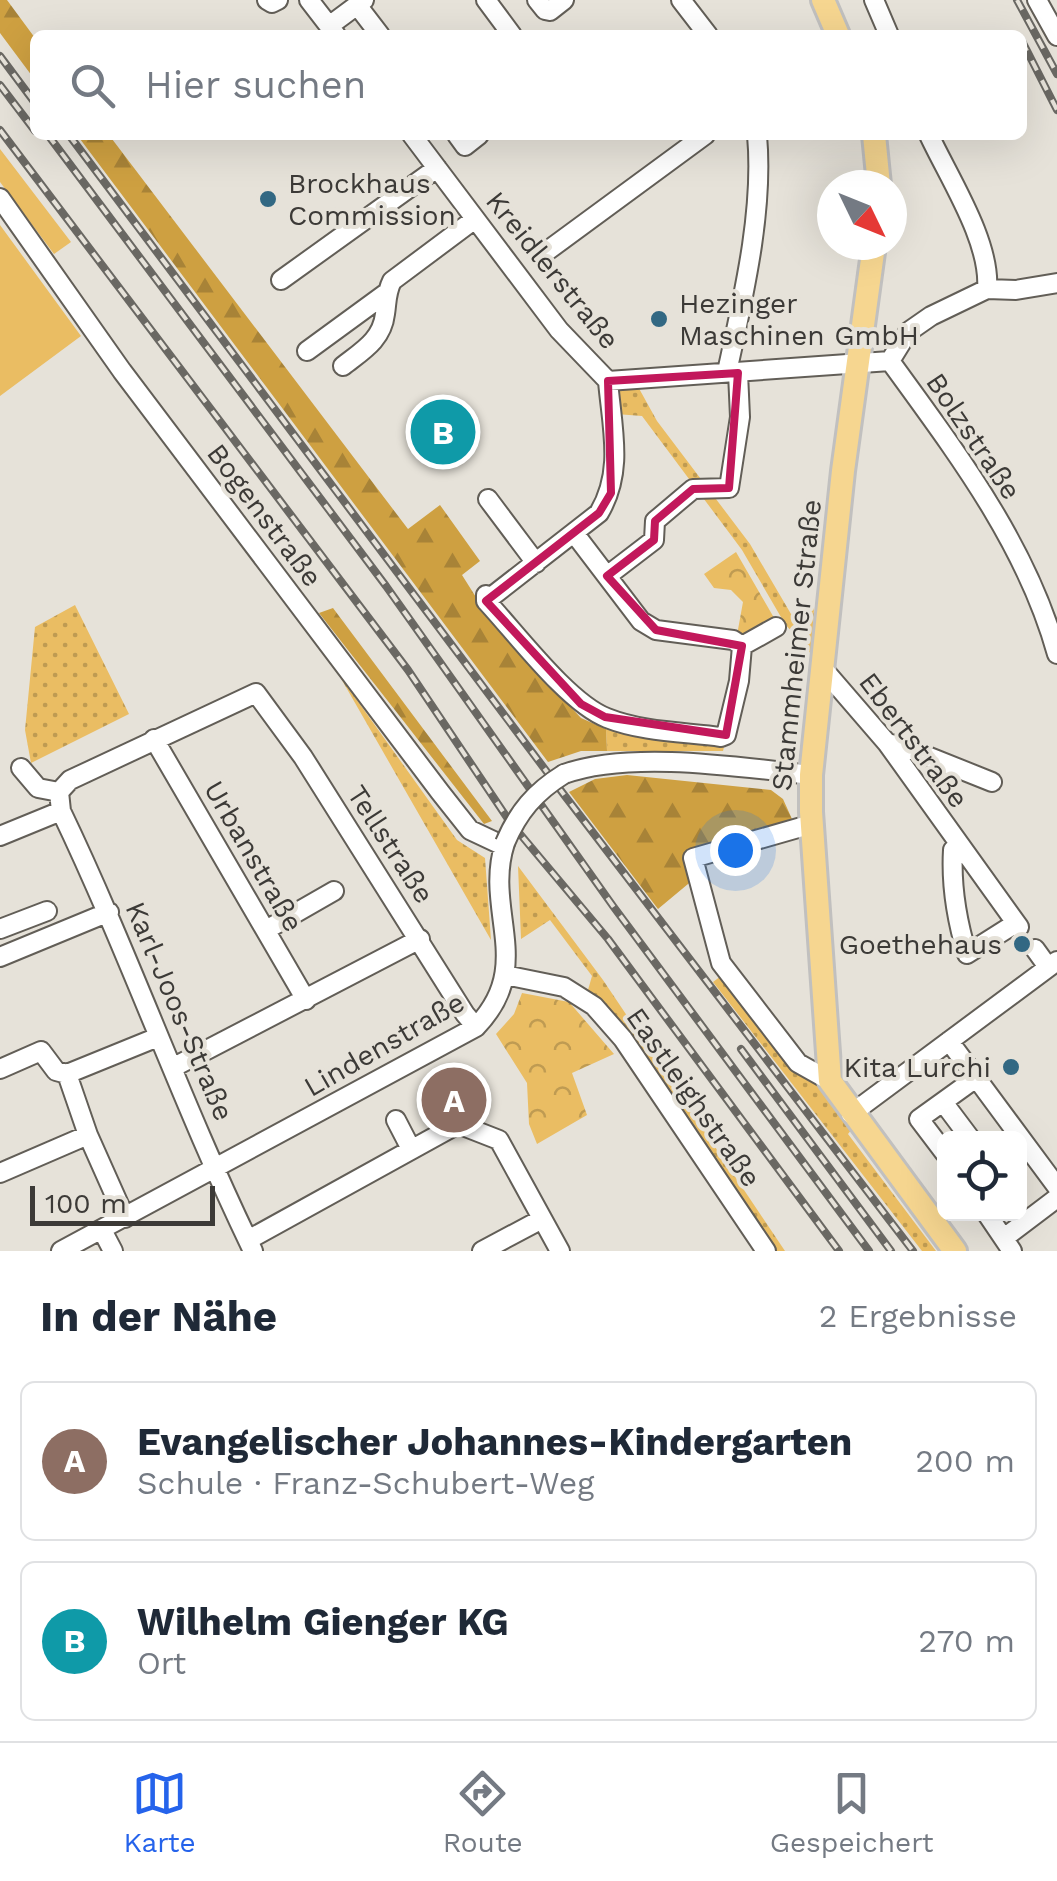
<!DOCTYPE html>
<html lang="de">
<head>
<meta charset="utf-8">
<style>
	:root { --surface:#fff; --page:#f6f6f7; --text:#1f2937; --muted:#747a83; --line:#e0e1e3; --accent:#2563eb }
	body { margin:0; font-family:"Work Sans",sans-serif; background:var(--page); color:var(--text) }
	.controls { position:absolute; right:30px; bottom:30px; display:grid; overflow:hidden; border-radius:15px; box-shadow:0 10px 40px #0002 }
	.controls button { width:90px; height:90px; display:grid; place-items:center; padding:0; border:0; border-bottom:2px solid var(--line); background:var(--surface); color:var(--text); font:50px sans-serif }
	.compass { position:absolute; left:817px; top:170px; width:90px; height:90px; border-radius:50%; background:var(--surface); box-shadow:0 10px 40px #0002; rotate:133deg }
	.scale { position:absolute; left:30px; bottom:25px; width:185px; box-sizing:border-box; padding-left:10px; border:5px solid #3c3a37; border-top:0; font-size:28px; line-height:35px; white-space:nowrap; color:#3c3a37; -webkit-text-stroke:8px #e6e2d9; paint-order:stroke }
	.you { position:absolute; left:735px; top:850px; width:35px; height:35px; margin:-25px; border:8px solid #fff; border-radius:50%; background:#1a73e8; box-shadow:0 0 0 15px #1a73e833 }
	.badge { display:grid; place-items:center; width:65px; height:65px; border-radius:50%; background:var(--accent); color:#fff; font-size:32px; font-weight:700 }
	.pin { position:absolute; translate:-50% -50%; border:5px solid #fff; box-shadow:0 2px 10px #0006 }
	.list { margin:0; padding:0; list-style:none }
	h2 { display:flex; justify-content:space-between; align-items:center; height:130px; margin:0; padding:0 40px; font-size:42px }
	h2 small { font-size:32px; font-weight:400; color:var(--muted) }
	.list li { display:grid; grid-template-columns:65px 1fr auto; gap:30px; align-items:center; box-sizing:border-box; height:160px; margin:0 20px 20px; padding:0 20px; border:2px solid var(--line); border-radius:15px }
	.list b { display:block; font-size:38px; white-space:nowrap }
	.list p { margin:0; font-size:32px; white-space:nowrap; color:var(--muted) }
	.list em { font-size:32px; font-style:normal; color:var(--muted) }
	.icon { flex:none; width:55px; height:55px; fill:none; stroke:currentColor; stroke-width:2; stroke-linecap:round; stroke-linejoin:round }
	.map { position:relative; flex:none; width:1057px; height:1251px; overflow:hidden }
	.search { position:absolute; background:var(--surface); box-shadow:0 10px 40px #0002; left:30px; right:30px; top:30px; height:110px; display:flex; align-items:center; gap:25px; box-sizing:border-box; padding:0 35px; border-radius:15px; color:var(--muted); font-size:38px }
	.sheet { height:490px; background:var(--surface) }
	nav { display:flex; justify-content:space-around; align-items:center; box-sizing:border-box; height:140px; border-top:2px solid var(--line); background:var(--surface); font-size:28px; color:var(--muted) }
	nav a { display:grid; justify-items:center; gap:5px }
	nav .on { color:var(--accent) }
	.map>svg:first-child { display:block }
</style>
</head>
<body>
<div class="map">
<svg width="1057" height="1251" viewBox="0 0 1057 1251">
	<defs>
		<pattern id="grass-dots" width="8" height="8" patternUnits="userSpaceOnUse" patternTransform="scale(2.5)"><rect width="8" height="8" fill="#eabd63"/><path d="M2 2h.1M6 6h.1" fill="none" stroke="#bf9b52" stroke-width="1.8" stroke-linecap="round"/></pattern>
		<pattern id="forest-firs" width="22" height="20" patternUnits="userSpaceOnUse" patternTransform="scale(2.5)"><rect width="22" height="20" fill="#cea041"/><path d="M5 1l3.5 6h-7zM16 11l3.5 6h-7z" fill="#a88337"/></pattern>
		<pattern id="park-crowns" width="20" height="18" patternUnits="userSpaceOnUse" patternTransform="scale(2.5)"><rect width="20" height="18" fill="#eabd63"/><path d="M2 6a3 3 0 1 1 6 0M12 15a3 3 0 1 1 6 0" fill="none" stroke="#bf9b52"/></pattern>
	</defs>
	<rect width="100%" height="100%" fill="#e6e2d9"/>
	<!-- grass -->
	<path fill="url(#grass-dots)" d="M636 383 657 421 750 544 791 614 807 606 814 607 812 655 785 624 742 550 642 416 616 414 615 386Z
		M75 605 129 714 31 763 25 730 35 627Z
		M339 675 457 840 485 858 491 940Z
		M606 729 725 743 723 751H607Z
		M518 866 603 980 785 1251H771L634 1040 611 1010 588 990 592 976 550 920 521 939Z
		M725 973 823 1087 852 1129 848 1134 936 1251H922L713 982Z"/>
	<!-- forest -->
	<path fill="url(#forest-firs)" d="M0 0H7L35 38V80L0 33Z
		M77 135H109L408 529 440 505 480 561 462 575 491 621 581 718 606 729 607 751H581L548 762Z
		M333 608 492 821 484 824 319 613Z
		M627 775 771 790 783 799 792 819 693 855 694 879 658 909 569 792 595 779Z"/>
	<!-- park -->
	<path fill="url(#park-crowns)" d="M736 552 777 623 754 638 737 635 743 602 731 590 714 588 704 574Z
		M522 993 569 1002 614 1054 572 1073 587 1115 537 1144 529 1124 527 1083 496 1034 514 1014Z"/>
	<!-- garden -->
	<path fill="#eabd63" d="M0 149 71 242 54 254 0 182Z
		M0 225 81 336 0 396Z"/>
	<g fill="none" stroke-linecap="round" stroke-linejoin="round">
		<defs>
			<path id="minor" d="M267 0 272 3 278 0
				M309 0 336 35
				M486 0 512 35
				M537 0 545 10 550 11 564 0
				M681 0 708 35
				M874 0 889 35
				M1037 0 1057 36
				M357 5 380 35
				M329 26 364 0
				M412 135 559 330 608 381 890 361 908 332 931 316 987 289 1016 290 1057 283
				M457 135 465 146 479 135
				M929 135C949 178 991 242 987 289
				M0 198 122 371 440 792 470 830 504 846
				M543 254 705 135
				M281 280 437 168
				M307 351 385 294
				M890 361C956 452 1026 543 1057 654
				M343 366C362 351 382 340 385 314 387 301 386 293 392 281L475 219
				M727 372C743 298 764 211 757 135
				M488 499 536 563
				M574 533 641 621 656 630 733 640 742 646 776 627
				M607 576 654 540 655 521 693 489 729 488 740 417 738 373
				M486 595V601L599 513C624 471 612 428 608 381
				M486 601C516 633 568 703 607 718 642 732 684 732 721 737L726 735 739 681 742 646
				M824 670 887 743 1019 927
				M154 739 306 1000
				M887 743 907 748 992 782
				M21 768 38 788 59 792
				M564 774C630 750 740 767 811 775
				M59 792 70 780 256 693 303 757 465 1014 476 1027
				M59 792 61 811C130 955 183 1107 253 1251
				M812 824 693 858 721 963 798 1063 830 1081
				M0 836 61 811
				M959 846 953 850C951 884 957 921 967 954L1016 923
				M0 929 47 911
				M266 930 334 891
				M1035 949 1048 967
				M0 957 109 912
				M505 975 564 987 594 1006 623 1039 766 1251
				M949 1041 1057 1187
				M172 1068 420 939
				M0 1069 41 1051 56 1071 67 1074 158 1037
				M67 1074 88 1135 125 1218
				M943 1102 970 1138
				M851 1114 1057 961
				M396 1120 411 1149
				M944 1152 919 1119 976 1078
				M0 1173 88 1135
				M987 1214 1012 1251
				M102 1230 113 1251
				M1004 1238 1057 1198
				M248 1240 458 1124 499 1140 560 1251
				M61 1251 476 1027C536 965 483 911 505 843
				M482 1251 542 1219"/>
			<path id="major" d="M823 0 838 35
				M874 135 879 185
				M874 245 843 471 811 775V812L830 1081 955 1251"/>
		</defs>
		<!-- minor casing -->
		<use href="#minor" stroke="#625e57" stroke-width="22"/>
		<!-- major casing -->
		<use href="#major" stroke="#c1c0bf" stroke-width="28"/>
		<!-- minor -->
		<use href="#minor" stroke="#fff" stroke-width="18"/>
		<!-- major -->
		<use href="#major" stroke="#f6d690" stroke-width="22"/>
		<defs>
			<path id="rail" d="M1017 0 1057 74
				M1022 41 1057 110
				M0 56 35 103
				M0 85 35 131
				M0 130 408 670 510 822 608 939 839 1251
				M48 135 386 586 613 906 869 1251
				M69 135 565 796 913 1251
				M741 1049 891 1251"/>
		</defs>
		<!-- rail casing -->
		<use href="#rail" stroke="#6a6863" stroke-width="8"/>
		<!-- rail -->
		<use href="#rail" stroke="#e6e2d9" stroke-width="4" stroke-dasharray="11" stroke-linecap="butt"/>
		<defs>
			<path id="minor-bridge" d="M505 843C518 812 535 792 564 774"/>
		</defs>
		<!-- minor-bridge casing -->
		<use href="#minor-bridge" stroke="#625e57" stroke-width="22" stroke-linecap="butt"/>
		<!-- minor-bridge -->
		<use href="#minor-bridge" stroke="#fff" stroke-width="18"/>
	</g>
	<!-- marked area -->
	<path fill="none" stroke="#c2185b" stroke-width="8" stroke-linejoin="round" d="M738 373 729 488 693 489 655 521 654 540 607 576 656 630 742 646 726 735 605 717 581 704 486 601 599 513 611 493 608 381Z"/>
	<!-- markers -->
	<g fill="#326883" stroke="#e6e2d9" stroke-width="4">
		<circle cx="268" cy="199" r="10"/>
		<circle cx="659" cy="319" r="10"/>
		<circle cx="1022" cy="944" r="10"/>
		<circle cx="1011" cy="1067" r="10"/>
	</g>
	<g text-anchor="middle" stroke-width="8" stroke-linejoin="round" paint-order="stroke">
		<!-- poi labels -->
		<g font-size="28" fill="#3c3a37" stroke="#e6e2d9" text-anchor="start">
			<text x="288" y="193">Brockhaus<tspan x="288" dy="32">Commission</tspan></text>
			<text x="679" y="313">Hezinger<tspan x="679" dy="32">Maschinen GmbH</tspan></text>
			<text x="1002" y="954" text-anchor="end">Goethehaus</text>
			<text x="991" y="1077" text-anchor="end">Kita Lurchi</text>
		</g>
		<!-- street labels -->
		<g font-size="28" fill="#3c3a37" stroke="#e6e2d9">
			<text transform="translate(553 270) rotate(51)" y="10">Kreidlerstraße</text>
			<text transform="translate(974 436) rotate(56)" y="10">Bolzstraße</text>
			<text transform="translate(265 515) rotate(53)" y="10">Bogenstraße</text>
			<text transform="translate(796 645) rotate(-84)" y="10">Stammheimer Straße</text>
			<text transform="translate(914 740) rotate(53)" y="10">Ebertstraße</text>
			<text transform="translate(391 844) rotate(57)" y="10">Tellstraße</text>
			<text transform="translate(254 856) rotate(60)" y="10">Urbanstraße</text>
			<text transform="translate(180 1011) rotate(67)" y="10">Karl-Joos-Straße</text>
			<text transform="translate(384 1044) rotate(-30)" y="10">Lindenstraße</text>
			<text transform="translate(694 1097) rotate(55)" y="10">Eastleighstraße</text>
		</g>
	</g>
</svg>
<div class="controls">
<button><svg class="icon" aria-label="locate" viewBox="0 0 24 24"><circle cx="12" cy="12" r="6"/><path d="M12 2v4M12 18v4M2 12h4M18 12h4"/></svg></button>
</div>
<svg class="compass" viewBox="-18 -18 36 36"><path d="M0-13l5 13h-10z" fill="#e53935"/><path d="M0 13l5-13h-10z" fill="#747a83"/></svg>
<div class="scale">100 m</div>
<div class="you"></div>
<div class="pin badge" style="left:454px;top:1100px;background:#8d6e63">A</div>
<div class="pin badge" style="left:443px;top:432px;background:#0f9aa8">B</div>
<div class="search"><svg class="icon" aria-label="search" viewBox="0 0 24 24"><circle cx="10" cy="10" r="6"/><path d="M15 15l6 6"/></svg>Hier suchen</div>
</div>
<section class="sheet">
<h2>In der Nähe<small>2 Ergebnisse</small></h2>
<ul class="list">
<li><span class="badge" style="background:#8d6e63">A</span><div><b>Evangelischer Johannes-Kindergarten</b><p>Schule · Franz-Schubert-Weg</p></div><em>200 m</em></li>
<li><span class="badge" style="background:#0f9aa8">B</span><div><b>Wilhelm Gienger KG</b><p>Ort</p></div><em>270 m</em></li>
</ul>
</section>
<nav>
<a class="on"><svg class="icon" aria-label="map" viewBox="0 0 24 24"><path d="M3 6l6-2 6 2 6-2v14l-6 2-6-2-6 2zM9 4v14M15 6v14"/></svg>Karte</a>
<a><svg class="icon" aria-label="directions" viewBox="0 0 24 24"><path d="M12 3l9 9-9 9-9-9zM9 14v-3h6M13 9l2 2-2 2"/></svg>Route</a>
<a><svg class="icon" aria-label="saved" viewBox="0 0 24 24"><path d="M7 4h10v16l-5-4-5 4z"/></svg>Gespeichert</a>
</nav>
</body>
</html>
